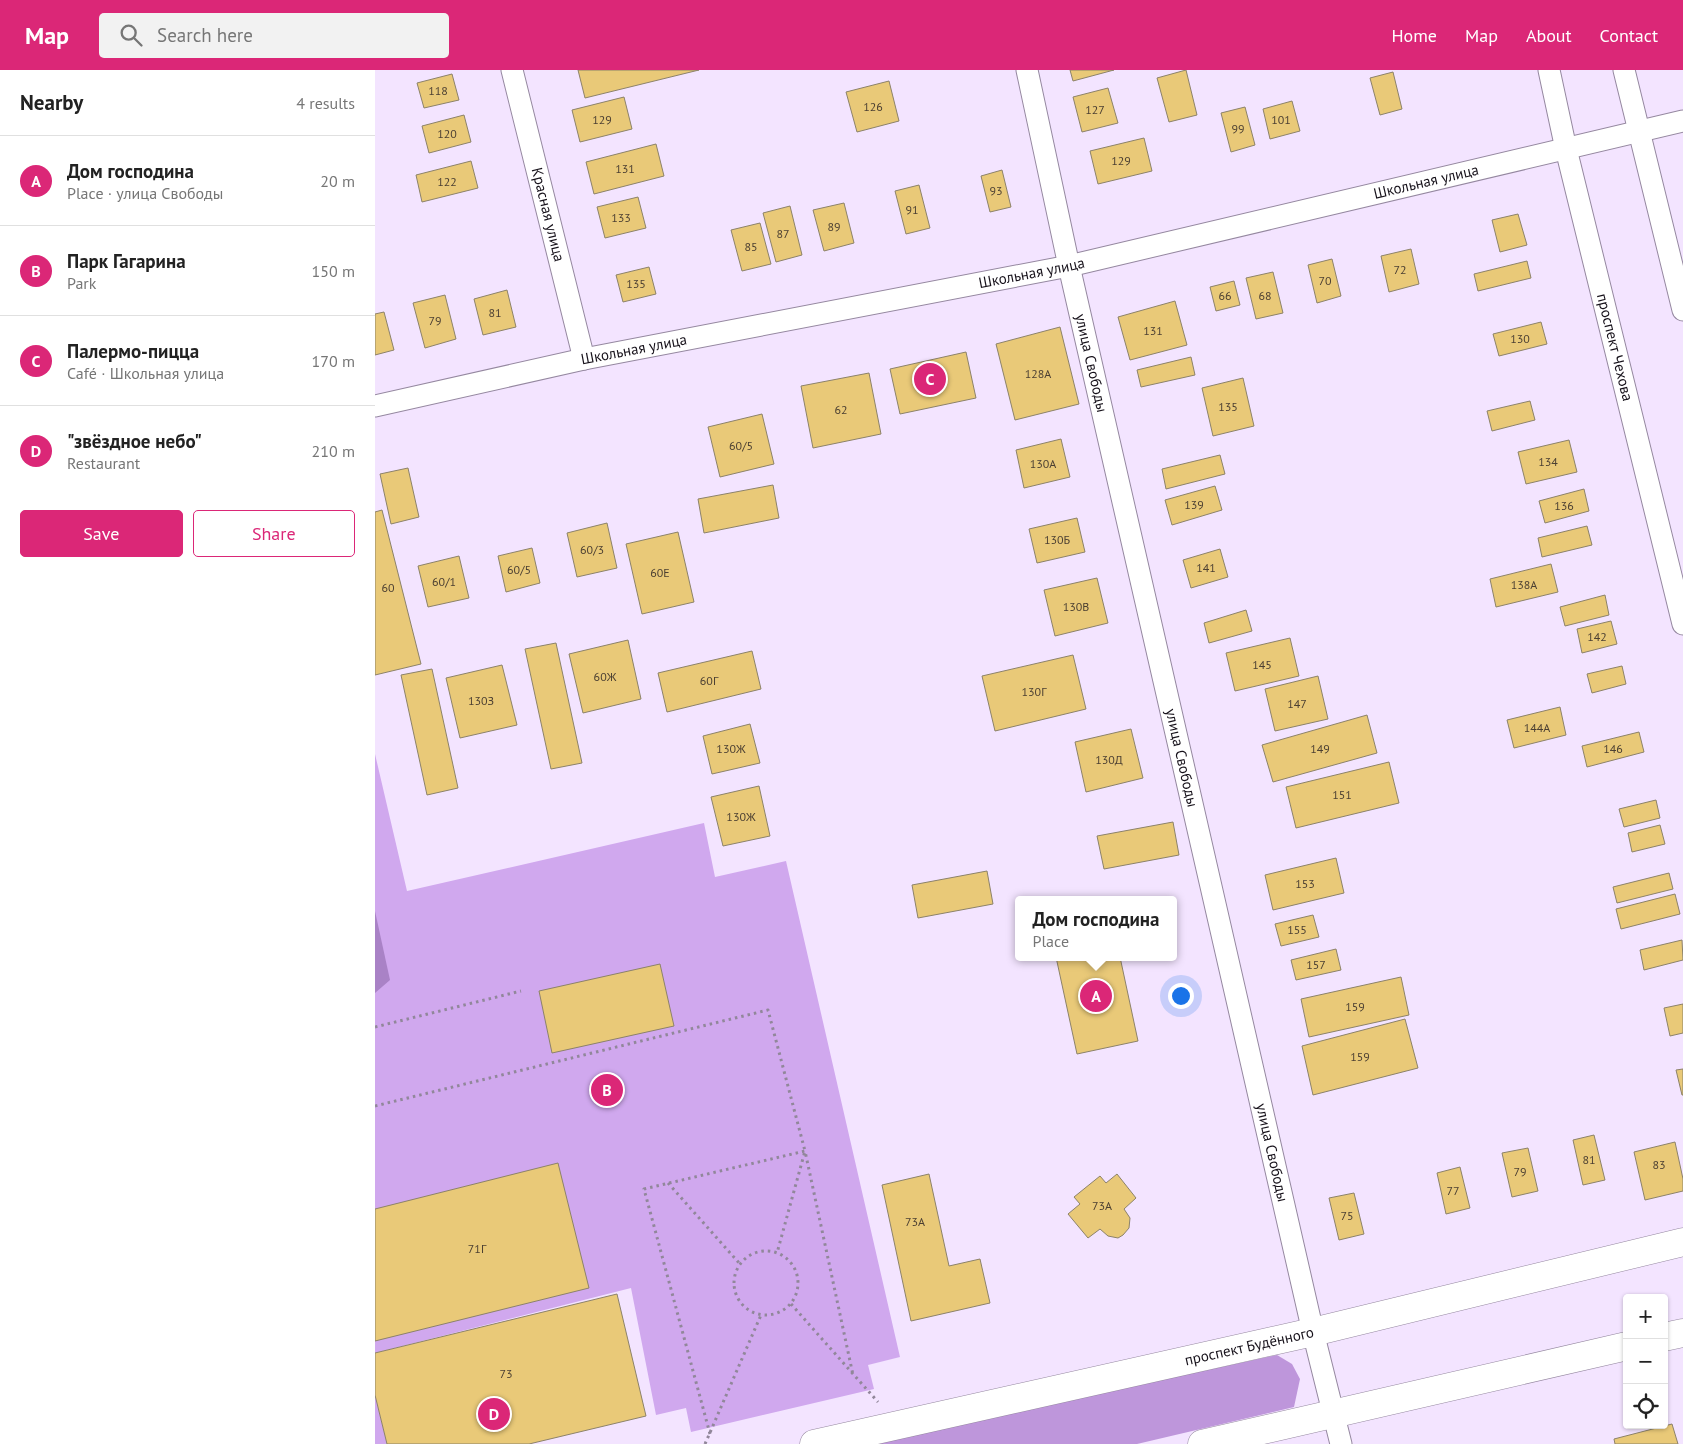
<!DOCTYPE html>
<html lang="en">
<head>
<meta charset="utf-8">
<style>
	:root { --surface:#fff; --page:#f2f2f2; --text:#222; --muted:#767676; --line:#e0e0e0; --accent:#db2777 }
	body { margin:0; font-family:"PT Sans",sans-serif; background:var(--page); color:var(--text) }
	.controls { position:absolute; right:15px; bottom:15px; display:grid; overflow:hidden; border-radius:5px; box-shadow:0 1px 4px #0004 }
	.controls button { width:45px; height:45px; display:grid; place-items:center; padding:0; border:0; border-bottom:1px solid var(--line); background:var(--surface); color:var(--text); font:25px sans-serif }
	.you { position:absolute; left:805px; top:925px; width:18px; height:18px; margin:-12px; border:4px solid #fff; border-radius:50%; background:#1a73e8; box-shadow:0 0 0 8px #1a73e833 }
	.badge { display:grid; place-items:center; width:32px; height:32px; border-radius:50%; background:var(--accent); color:#fff; font-size:16px; font-weight:700 }
	.pin { position:absolute; translate:-50% -50%; border:2px solid #fff; box-shadow:0 1px 5px #0006 }
	.popup { position:absolute; left:640px; top:826px; width:162px; height:65px; box-sizing:border-box; display:grid; place-content:center; border-radius:5px; background:var(--surface); filter:drop-shadow(0 1px 4px #0005); font-size:16px; white-space:nowrap; color:var(--muted) }
	.popup b { font-size:19px; color:var(--text) }
	.popup::after { content:''; position:absolute; left:50%; top:100%; margin-left:-10px; border:10px solid transparent; border-top-color:var(--surface) }
	.list { margin:0; padding:0; list-style:none }
	h2 { display:flex; justify-content:space-between; align-items:center; height:65px; margin:0; padding:0 20px; font-size:21px }
	h2 small { font-size:16px; font-weight:400; color:var(--muted) }
	.list li { display:grid; grid-template-columns:32px 1fr auto; gap:15px; align-items:center; box-sizing:border-box; height:90px; padding:0 20px; border-top:1px solid var(--line) }
	.list b { display:block; font-size:19px; white-space:nowrap }
	.list p { margin:0; font-size:16px; white-space:nowrap; color:var(--muted) }
	.list em { font-size:16px; font-style:normal; color:var(--muted) }
	.actions { display:flex; gap:10px; padding:15px 20px }
	.actions a { flex:1; padding:11px 0; border:1px solid var(--accent); border-radius:5px; text-align:center; font-size:18px; color:var(--accent) }
	.actions .main { background:var(--accent); color:#fff }
	.icon { flex:none; width:28px; height:28px; fill:none; stroke:currentColor; stroke-width:2; stroke-linecap:round; stroke-linejoin:round }
	.map { position:relative; flex:none; width:1308px; height:1374px; overflow:hidden }
	header { display:flex; align-items:center; gap:30px; box-sizing:border-box; height:70px; padding:0 25px; background:var(--accent); color:#fff }
	header strong { font-size:24px }
	nav { display:flex; gap:28px; margin-inline-start:auto; font-size:18px }
	.search { width:350px; height:45px; background:var(--page); display:flex; align-items:center; gap:12px; box-sizing:border-box; padding:0 18px; border-radius:5px; color:var(--muted); font-size:19px }
	main { display:flex }
	aside { flex:1; background:var(--surface) }
	.map>svg:first-child { display:block }
</style>
</head>
<body>
<header>
<strong>Map</strong>
<div class="search"><svg class="icon" aria-label="search" viewBox="0 0 24 24"><circle cx="10" cy="10" r="6"/><path d="M15 15l6 6"/></svg>Search here</div>
<nav><a>Home</a><a>Map</a><a>About</a><a>Contact</a></nav>
</header>
<main>
<aside>
<h2>Nearby<small>4 results</small></h2>
<ul class="list">
<li><span class="badge">A</span><div><b>Дом господина</b><p>Place · улица Свободы</p></div><em>20 m</em></li>
<li><span class="badge">B</span><div><b>Парк Гагарина</b><p>Park</p></div><em>150 m</em></li>
<li><span class="badge">C</span><div><b>Палермо-пицца</b><p>Café · Школьная улица</p></div><em>170 m</em></li>
<li><span class="badge">D</span><div><b>&quot;звёздное небо&quot;</b><p>Restaurant</p></div><em>210 m</em></li>
</ul>
<div class="actions"><a class="main">Save</a><a>Share</a></div>
</aside>
<div class="map">
<svg width="1308" height="1374" viewBox="0 0 1308 1374">
	<rect width="100%" height="100%" fill="#f3e4ff"/>
	<!-- green -->
	<path fill="#d0a8ee" d="M0 684 32 821 329 753 340 807 411 791 525 1287 493 1295 499 1319 316 1362 311 1338 281 1345 256 1218 0 1283Z
		M0 1325 12 1374H0Z"/>
	<!-- forest -->
	<path fill="#be96db" d="M902 1285 917 1294 925 1309 919 1337 762 1374H491Z"/>
	<!-- water -->
	<path fill="#a982c6" d="M0 841 15 910 0 923Z"/>
	<!-- building -->
	<path fill="#e9c978" stroke="#8c8269" d="M203 0H324L210 28Z
		M695 0H739L698 11Z
		M811 0 822 45 794 52 782 8Z
		M1018 2 1027 39 1005 45 995 8Z
		M77 4 84 30 49 38 42 13Z
		M514 11 524 51 482 62 471 22Z
		M733 18 743 53 707 62 698 27Z
		M249 27 257 59 205 72 197 40Z
		M917 31 925 61 895 69 888 39Z
		M870 37 880 75 856 82 846 43Z
		M89 45 96 72 54 83 47 56Z
		M769 68 777 101 723 114 715 81Z
		M281 74 289 106 219 124 211 92Z
		M96 91 103 118 47 132 41 105Z
		M627 100 636 137 615 142 606 106Z
		M544 115 555 158 531 164 520 121Z
		M263 127 271 158 230 168 222 137Z
		M469 133 479 173 449 181 438 140Z
		M415 136 427 185 401 192 388 143Z
		M1143 144 1152 175 1125 182 1117 150Z
		M385 153 396 194 367 201 356 160Z
		M1036 179 1044 214 1014 222 1006 186Z
		M957 189 966 226 942 233 933 195Z
		M1152 191 1156 208 1103 221 1099 204Z
		M274 197 281 224 248 232 241 205Z
		M898 202 908 243 881 249 871 208Z
		M859 211 865 235 841 241 835 217Z
		M132 220 141 257 108 265 99 229Z
		M70 225 81 269 50 278 38 233Z
		M800 231 812 275 755 290 743 247Z
		M9 242 19 280 0 285V244Z
		M1166 252 1172 274 1124 286 1118 264Z
		M685 257 704 334 640 350 621 274Z
		M591 282 601 328 525 344 515 299Z
		M816 287 820 305 766 317 762 300Z
		M494 303 506 364 438 378 426 316Z
		M868 308 879 356 838 366 827 318Z
		M1155 331 1160 350 1117 361 1112 341Z
		M387 344 399 394 345 407 333 357Z
		M686 369 695 407 649 418 641 380Z
		M1194 370 1202 402 1151 414 1143 382Z
		M845 385 850 404 791 419 787 399Z
		M33 398 44 447 16 454 5 404Z
		M398 415 404 448 329 463 323 429Z
		M840 416 847 440 797 455 790 430Z
		M1209 419 1214 441 1170 453 1164 431Z
		M7 440 46 594 0 605V442Z
		M702 448 710 482 662 493 654 459Z
		M232 453 242 498 202 507 192 463Z
		M1212 456 1217 475 1167 487 1163 468Z
		M303 462 319 532 267 544 251 474Z
		M157 478 165 513 131 522 123 486Z
		M845 479 853 507 816 518 808 490Z
		M84 486 94 528 53 537 43 496Z
		M1176 494 1183 522 1121 537 1115 509Z
		M722 508 733 553 680 566 669 520Z
		M1230 525 1234 545 1190 556 1185 537Z
		M871 540 877 561 834 573 829 553Z
		M1236 551 1242 574 1207 583 1202 559Z
		M915 568 924 606 860 621 851 583Z
		M253 570 266 629 208 643 194 584Z
		M181 573 207 693 176 699 150 579Z
		M377 581 386 619 292 642 283 603Z
		M698 585 711 639 620 661 607 606Z
		M127 595 142 655 85 668 71 608Z
		M1247 596 1251 614 1217 623 1212 604Z
		M57 599 83 718 52 725 26 605Z
		M943 606 953 649 900 661 890 619Z
		M1185 637 1191 665 1139 678 1132 650Z
		M992 645 1002 683 898 712 887 675Z
		M375 654 385 693 337 704 328 666Z
		M756 659 768 708 711 722 700 672Z
		M1264 662 1269 682 1212 697 1207 676Z
		M1014 692 1024 733 921 758 911 717Z
		M384 716 395 766 348 776 336 727Z
		M1281 730 1285 748 1249 757 1244 739Z
		M798 752 804 785 729 799 722 766Z
		M1285 755 1290 774 1257 782 1253 763Z
		M961 788 969 823 898 840 890 805Z
		M612 801 618 834 543 848 537 815Z
		M1294 803 1298 819 1242 833 1238 817Z
		M1300 824 1305 844 1246 859 1241 839Z
		M938 845 944 867 906 876 900 854Z
		M1307 870 1308 890 1269 900 1265 880Z
		M961 879 966 900 921 910 916 890Z
		M681 887H745L763 971 702 984Z
		M285 894 299 956 177 983 164 921Z
		M1026 907 1034 945 934 967 926 929Z
		M1308 934V963L1295 966 1289 938Z
		M1030 949 1043 998 938 1025 927 976Z
		M1308 999V1025H1307L1301 1000Z
		M1219 1065 1230 1110 1208 1115 1198 1070Z
		M1300 1072 1308 1109V1121L1270 1130 1259 1082Z
		M1153 1078 1163 1121 1137 1127 1127 1083Z
		M183 1093 214 1218 0 1271V1139Z
		M1085 1097 1095 1138 1071 1144 1062 1103Z
		M554 1104 574 1196 605 1189 615 1233 536 1251 507 1115Z
		M742 1104 761 1128 749 1139 755 1148 754 1158 748 1165 743 1168 733 1166 725 1159 713 1168 693 1144 705 1134 699 1127 725 1106 731 1113Z
		M979 1123 989 1164 964 1170 954 1128Z
		M242 1224 271 1346 154 1374H12L0 1325V1283Z
		M1297 1354 1303 1374H1240L1239 1369Z"/>
	<g fill="none" stroke-linecap="round" stroke-linejoin="round">
		<defs>
			<g id="minor">
				<path id="s1" d="M137 0 209 289"/>
				<path id="s2" d="M652 0 694 196 938 1262 966 1374"/>
				<path id="s3" d="M1174 0 1191 79 1308 554"/>
				<path d="M1249 0 1308 240"/>
				<path id="s4" d="M0 336 209 289 694 196 1308 51"/>
			</g>
			<g id="primary">
				<path d="M1289 1267 1308 1263"/>
				<path id="s5" d="M439 1374 938 1262 1308 1172"/>
				<path d="M827 1374 1252 1276"/>
			</g>
		</defs>
		<!-- minor casing -->
		<use href="#minor" stroke="#9588a0" stroke-width="23"/>
		<!-- primary casing -->
		<use href="#primary" stroke="#9588a0" stroke-width="29"/>
		<!-- path -->
		<path stroke="#91879a" stroke-width="3" stroke-dasharray="2.5 4" stroke-linecap="butt" d="M0 957 146 921
			M0 1036 393 940 430 1081 402 1183
			M293 1113 365 1194
			M359 1213a32 32 0 1 1 64 0a32 32 0 1 1-64 0Z
			M416 1234 503 1332
			M335 1364 269 1119 430 1081 478 1305
			M330 1374 386 1245"/>
		<!-- minor -->
		<use href="#minor" stroke="#fff" stroke-width="21"/>
		<!-- primary -->
		<use href="#primary" stroke="#fff" stroke-width="28"/>
	</g>
	<g text-anchor="middle" stroke-width="4.5" stroke-linejoin="round" paint-order="stroke">
		<!-- number labels -->
		<g font-size="12" fill="#4b3f32">
			<text x="63" y="25">118</text>
			<text x="498" y="41">126</text>
			<text x="720" y="44">127</text>
			<text x="227" y="54">129</text>
			<text x="906" y="54">101</text>
			<text x="863" y="63">99</text>
			<text x="72" y="68">120</text>
			<text x="746" y="95">129</text>
			<text x="250" y="103">131</text>
			<text x="72" y="116">122</text>
			<text x="621" y="125">93</text>
			<text x="537" y="144">91</text>
			<text x="246" y="152">133</text>
			<text x="459" y="161">89</text>
			<text x="408" y="168">87</text>
			<text x="376" y="181">85</text>
			<text x="1025" y="204">72</text>
			<text x="950" y="215">70</text>
			<text x="261" y="218">135</text>
			<text x="850" y="230">66</text>
			<text x="890" y="230">68</text>
			<text x="120" y="247">81</text>
			<text x="60" y="255">79</text>
			<text x="778" y="265">131</text>
			<text x="1145" y="273">130</text>
			<text x="663" y="308">128А</text>
			<text x="853" y="341">135</text>
			<text x="466" y="344">62</text>
			<text x="366" y="380">60/5</text>
			<text x="1173" y="396">134</text>
			<text x="668" y="398">130А</text>
			<text x="819" y="439">139</text>
			<text x="1189" y="440">136</text>
			<text x="682" y="474">130Б</text>
			<text x="217" y="484">60/3</text>
			<text x="831" y="502">141</text>
			<text x="144" y="504">60/5</text>
			<text x="285" y="507">60Е</text>
			<text x="69" y="516">60/1</text>
			<text x="1149" y="519">138А</text>
			<text x="13" y="522">60</text>
			<text x="701" y="541">130В</text>
			<text x="1222" y="571">142</text>
			<text x="887" y="599">145</text>
			<text x="230" y="611">60Ж</text>
			<text x="334" y="615">60Г</text>
			<text x="659" y="626">130Г</text>
			<text x="106" y="635">130З</text>
			<text x="922" y="638">147</text>
			<text x="1162" y="662">144А</text>
			<text x="356" y="683">130Ж</text>
			<text x="945" y="683">149</text>
			<text x="1238" y="683">146</text>
			<text x="734" y="694">130Д</text>
			<text x="967" y="729">151</text>
			<text x="366" y="751">130Ж</text>
			<text x="930" y="818">153</text>
			<text x="922" y="864">155</text>
			<text x="941" y="899">157</text>
			<text x="980" y="941">159</text>
			<text x="985" y="991">159</text>
			<text x="1214" y="1094">81</text>
			<text x="1284" y="1099">83</text>
			<text x="1145" y="1106">79</text>
			<text x="1078" y="1125">77</text>
			<text x="727" y="1140">73А</text>
			<text x="972" y="1150">75</text>
			<text x="540" y="1156">73А</text>
			<text x="102" y="1183">71Г</text>
			<text x="131" y="1308">73</text>
		</g>
		<!-- street labels -->
		<g font-size="15" fill="#16111a" stroke="#fff">
			<text dy="5" stroke="none"><textPath href="#s4" startOffset="1075">Школьная улица</textPath></text>
			<text dy="5" stroke="none"><textPath href="#s1" startOffset="149">Красная улица</textPath></text>
			<text dy="5" stroke="none"><textPath href="#s4" startOffset="670">Школьная улица</textPath></text>
			<text dy="5" stroke="none"><textPath href="#s3" startOffset="285">проспект Чехова</textPath></text>
			<text dy="5" stroke="none"><textPath href="#s4" startOffset="265">Школьная улица</textPath></text>
			<text dy="5" stroke="none"><textPath href="#s2" startOffset="300">улица Свободы</textPath></text>
			<text dy="5" stroke="none"><textPath href="#s2" startOffset="705">улица Свободы</textPath></text>
			<text dy="5" stroke="none"><textPath href="#s2" startOffset="1110">улица Свободы</textPath></text>
			<text dy="5" stroke="none"><textPath href="#s5" startOffset="446">проспект Будённого</textPath></text>
		</g>
	</g>
</svg>
<div class="controls">
<button>+</button>
<button>−</button>
<button><svg class="icon" aria-label="locate" viewBox="0 0 24 24"><circle cx="12" cy="12" r="6"/><path d="M12 2v4M12 18v4M2 12h4M18 12h4"/></svg></button>
</div>
<div class="you"></div>
<div class="pin badge" style="left:721px;top:926px">A</div>
<div class="popup"><b>Дом господина</b>Place</div>
<div class="pin badge" style="left:232px;top:1020px">B</div>
<div class="pin badge" style="left:555px;top:309px">C</div>
<div class="pin badge" style="left:119px;top:1344px">D</div>
</div>
</main>
</body>
</html>
